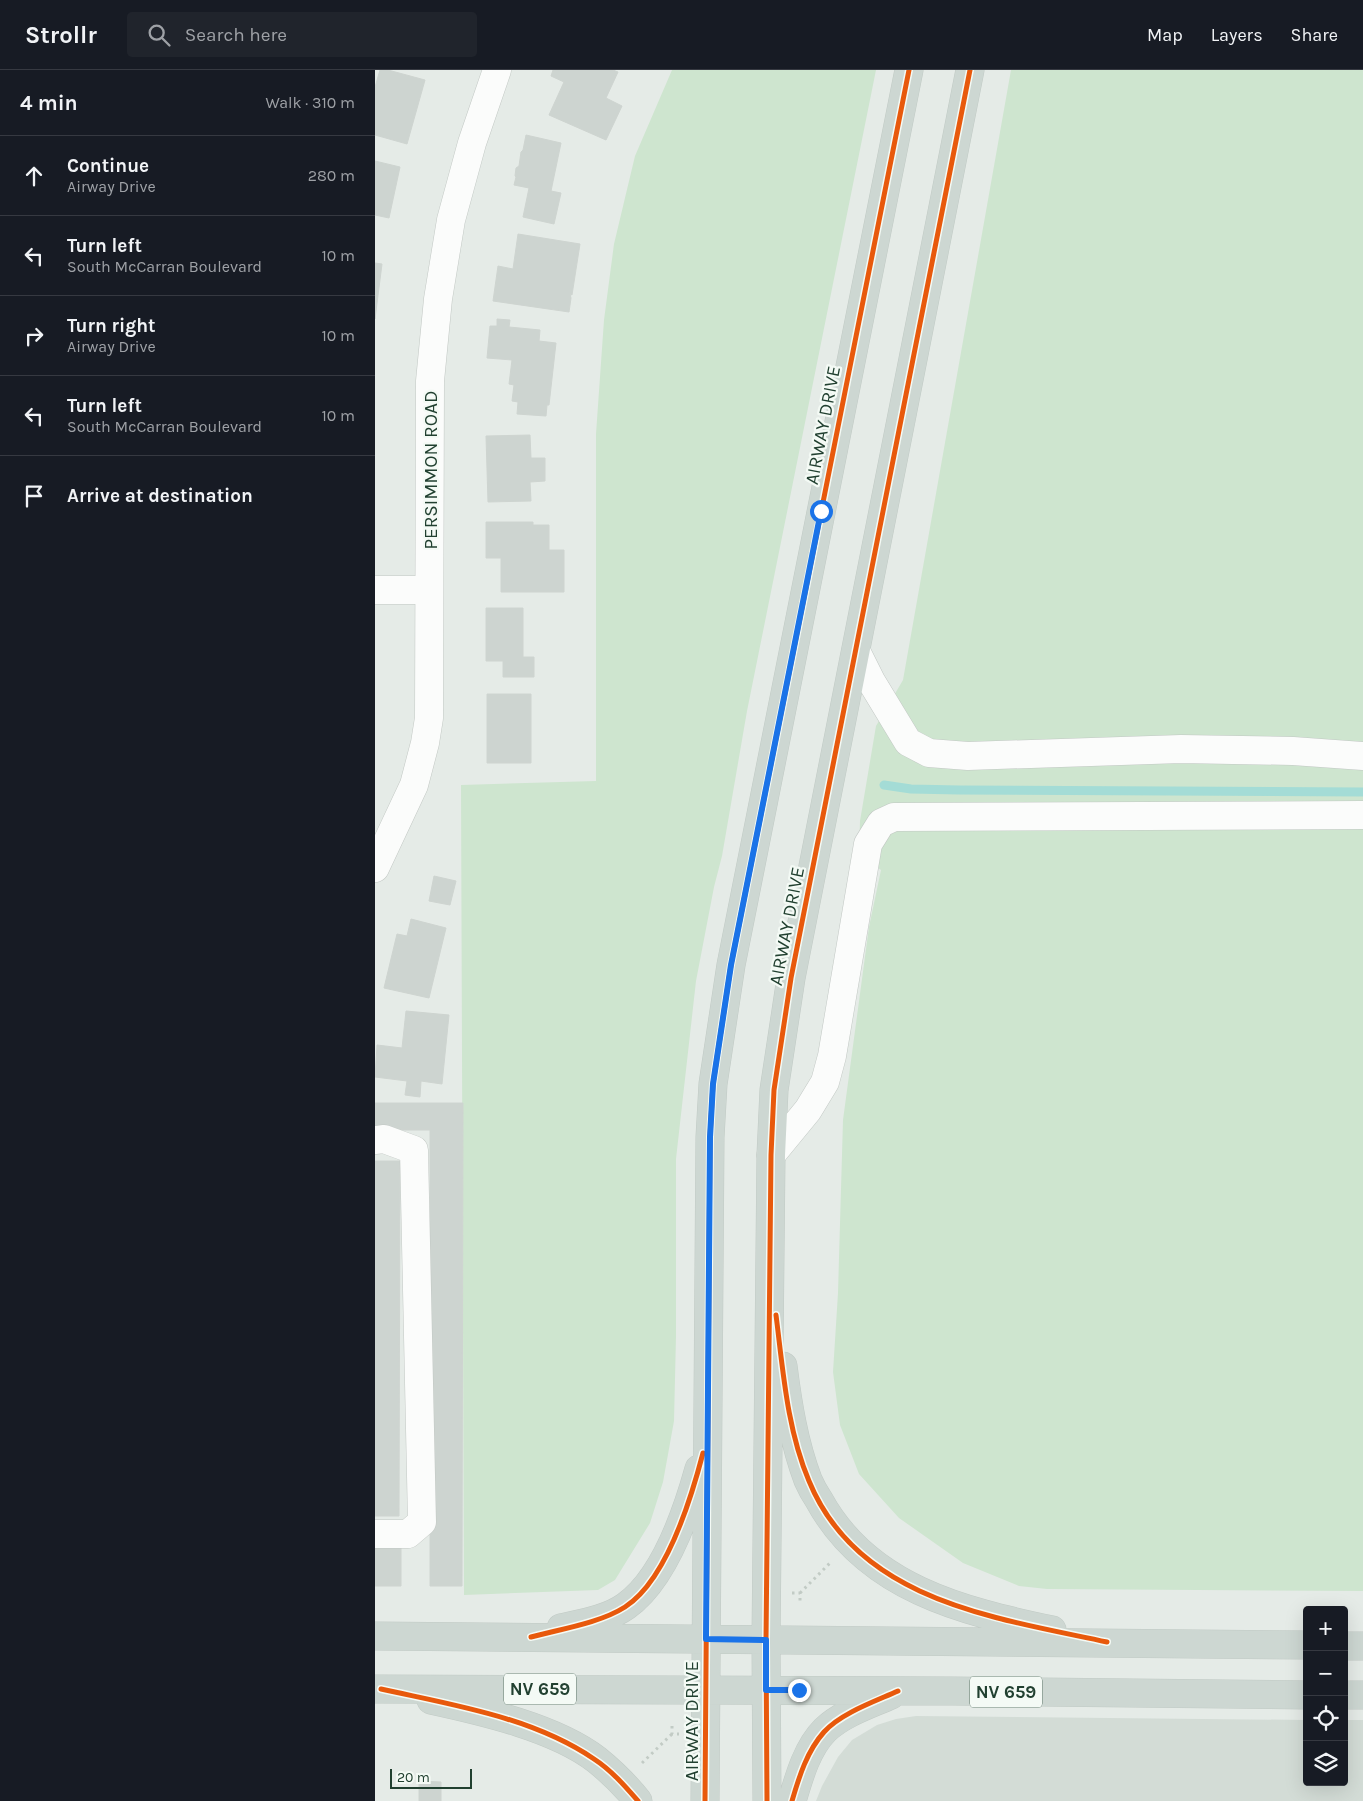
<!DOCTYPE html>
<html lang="en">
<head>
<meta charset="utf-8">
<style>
	:root { --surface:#171b24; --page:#20242c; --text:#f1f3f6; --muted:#9ea1a6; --line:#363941 }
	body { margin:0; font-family:Karla,sans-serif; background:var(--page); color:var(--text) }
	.controls { position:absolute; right:15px; bottom:15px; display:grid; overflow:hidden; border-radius:5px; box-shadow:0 5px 20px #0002 }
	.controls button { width:45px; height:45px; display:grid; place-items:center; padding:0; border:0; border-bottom:1px solid var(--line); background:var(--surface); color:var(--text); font:25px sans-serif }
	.scale { position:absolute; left:15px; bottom:12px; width:82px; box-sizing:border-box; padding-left:5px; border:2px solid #214030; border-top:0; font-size:14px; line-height:18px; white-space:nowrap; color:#214030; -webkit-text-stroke:4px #f4faf5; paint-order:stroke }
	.stop { position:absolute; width:15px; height:15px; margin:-11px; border:4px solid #1a73e8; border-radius:50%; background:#fff }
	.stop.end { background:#1a73e8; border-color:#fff; box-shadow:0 1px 5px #0008 }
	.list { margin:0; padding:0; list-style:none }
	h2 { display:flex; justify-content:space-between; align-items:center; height:65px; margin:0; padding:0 20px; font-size:21px }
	h2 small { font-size:16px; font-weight:400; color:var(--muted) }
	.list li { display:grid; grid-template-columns:32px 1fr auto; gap:15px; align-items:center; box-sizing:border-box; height:80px; padding:0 20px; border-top:1px solid var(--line) }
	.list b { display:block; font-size:19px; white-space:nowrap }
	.list p { margin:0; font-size:16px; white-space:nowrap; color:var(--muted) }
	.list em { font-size:16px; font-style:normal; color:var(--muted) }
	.icon { flex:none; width:28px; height:28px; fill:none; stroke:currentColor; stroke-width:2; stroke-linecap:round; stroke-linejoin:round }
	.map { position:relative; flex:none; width:988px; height:1731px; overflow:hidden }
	header { display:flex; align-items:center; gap:30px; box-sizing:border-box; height:70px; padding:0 25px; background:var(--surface); border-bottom:1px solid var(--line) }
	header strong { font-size:24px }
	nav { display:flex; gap:28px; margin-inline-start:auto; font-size:18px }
	.search { width:350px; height:45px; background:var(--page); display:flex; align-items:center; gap:12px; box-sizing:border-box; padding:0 18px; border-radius:5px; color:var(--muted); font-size:19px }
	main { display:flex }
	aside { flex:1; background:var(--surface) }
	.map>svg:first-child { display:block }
</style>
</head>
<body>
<header>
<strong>Strollr</strong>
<div class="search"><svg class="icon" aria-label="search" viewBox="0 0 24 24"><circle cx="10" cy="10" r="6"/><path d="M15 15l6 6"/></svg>Search here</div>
<nav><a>Map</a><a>Layers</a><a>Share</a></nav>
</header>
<main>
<aside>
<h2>4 min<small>Walk · 310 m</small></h2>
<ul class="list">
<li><svg class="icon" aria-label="ahead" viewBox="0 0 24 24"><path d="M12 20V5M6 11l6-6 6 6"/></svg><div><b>Continue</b><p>Airway Drive</p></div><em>280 m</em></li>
<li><svg class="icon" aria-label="left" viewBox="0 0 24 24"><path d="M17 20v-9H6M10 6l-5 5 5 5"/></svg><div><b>Turn left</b><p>South McCarran Boulevard</p></div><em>10 m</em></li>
<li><svg class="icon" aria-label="right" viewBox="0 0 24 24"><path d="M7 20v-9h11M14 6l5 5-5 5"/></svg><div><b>Turn right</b><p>Airway Drive</p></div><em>10 m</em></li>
<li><svg class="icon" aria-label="left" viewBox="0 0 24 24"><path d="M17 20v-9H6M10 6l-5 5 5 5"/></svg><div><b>Turn left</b><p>South McCarran Boulevard</p></div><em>10 m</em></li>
<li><svg class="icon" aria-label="arrive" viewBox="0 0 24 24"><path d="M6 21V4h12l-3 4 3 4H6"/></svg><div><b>Arrive at destination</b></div></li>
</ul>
</aside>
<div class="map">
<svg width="988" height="1731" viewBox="0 0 988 1731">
	<rect width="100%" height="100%" fill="#e5ebe7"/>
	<!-- built -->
	<path fill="#d3dcd6" d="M541 1646 932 1650V1712H969V1650H988V1731H441L447 1716 463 1687 477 1670 502 1655 521 1649Z"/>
	<!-- green -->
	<path fill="#cee5cf" d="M297 0H501L372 641 347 786 339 817 321 911 301 1089V1266L299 1351 288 1412 275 1453 240 1510 223 1520 89 1525 86 715 221 711V364L229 250 239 174 260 86Z
		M636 0H988V1521L672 1519 644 1516 588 1493 524 1448 484 1404 465 1355 458 1302 463 1223 468 1050 494 857 506 800 484 784 485 751 501 656 528 610Z"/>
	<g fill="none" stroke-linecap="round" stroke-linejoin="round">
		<!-- stream -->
		<path stroke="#a4dcd6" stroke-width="9" d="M509 715 536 719 584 720 988 722"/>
	</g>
	<!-- building -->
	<path fill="#cdd4d0" stroke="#ced4d0" d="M5 0H13L50 10 32 74 0 65V17Z
		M178 0H238L243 2 231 28 247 36 231 70 174 45 189 12 176 6Z
		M151 65 186 73 176 121 186 123 179 154 148 147 154 118 139 115 141 107 140 106 141 98 144 96 146 82 148 80Z
		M0 91 25 97 14 148 0 145Z
		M143 164 205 174 197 225 195 224 196 228 194 242 118 231 123 196 138 199Z
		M0 193 7 194 0 249Z
		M122 249 135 250 134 257 165 260 164 271 181 273 174 335H172L171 346 142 344 143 332 137 331 139 315 134 314 137 290 112 288 115 256H122Z
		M155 365 156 388H170V411L155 412 156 431 113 432 111 366Z
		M111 452H158V455H174V480H189V522H126V488H111Z
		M111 538H148V587H159V607H128V591H111Z
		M112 624H156V693H112Z
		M59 806 81 811 75 835 54 831Z
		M36 849 71 858 54 928 9 918 22 864 32 866Z
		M31 941 74 945 67 1014 46 1011 45 1027 30 1025 32 1011 0 1007 2 975 27 978Z
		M0 1033H88L87 1516H55V1060H0Z
		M0 1091H25L24 1446H0Z
		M0 1478H26V1516H0Z
		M44 1711 66 1712V1731H44Z"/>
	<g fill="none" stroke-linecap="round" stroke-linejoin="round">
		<defs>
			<path id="minor" d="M0 520H54
				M481 581 496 611 533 672 554 683 593 686 806 679 918 681 988 686
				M0 798 39 715 50 673 54 648 55 311 63 229 76 150 97 73 122 0
				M0 1070 9 1069 39 1080 47 1452 33 1464H0
				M396 1085 433 1040 450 1012 457 986 493 774 506 753 519 747 988 745"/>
			<path id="major" d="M408 1296C413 1335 419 1373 433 1410 436 1417 440 1424 444 1430 492 1518 587 1541 677 1560
				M186 1558C208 1553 233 1549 251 1536 289 1509 312 1442 324 1399
				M0 1566 932 1575
				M969 1576H988
				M0 1619 578 1621 932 1625
				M969 1625H988
				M56 1630C107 1641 181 1658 222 1690 238 1703 251 1716 263 1731
				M330 1731 335 1067 338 1014 356 895 534 0
				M392 1731 391 1570 396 1085 399 1020 416 908 595 0
				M417 1731C424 1707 432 1678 450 1660 468 1643 494 1635 516 1625"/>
		</defs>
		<!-- minor casing -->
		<use href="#minor" stroke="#c2c8c4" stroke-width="29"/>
		<!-- major casing -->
		<use href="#major" stroke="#c1cac5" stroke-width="29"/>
		<!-- path -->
		<path stroke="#c2cbc5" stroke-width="3" stroke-dasharray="2.5 4" stroke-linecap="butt" d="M417 1523H425V1533
			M425 1523 456 1492
			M297 1656V1664H304
			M267 1693 297 1664"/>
		<!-- minor -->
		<use href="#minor" stroke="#fbfcfb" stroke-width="28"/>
		<!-- major -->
		<use href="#major" stroke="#cdd7d2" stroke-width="28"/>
		<defs>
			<path id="cycleway" d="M401 1245C408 1300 412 1359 434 1411 483 1531 621 1548 732 1572
				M156 1567C186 1559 225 1553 250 1537 292 1510 316 1429 328 1383
				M6 1619C78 1635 157 1647 219 1689 236 1700 250 1716 263 1731
				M330 1731 335 1067 338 1014 356 895 534 0
				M392 1731 391 1570 396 1085 399 1020 416 908 595 0
				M417 1731C424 1707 432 1681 449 1662 466 1643 501 1631 523 1621"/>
		</defs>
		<!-- cycleway casing -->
		<use href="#cycleway" stroke="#f4faf5" stroke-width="8"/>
		<!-- cycleway -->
		<use href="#cycleway" stroke="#e8590c" stroke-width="5"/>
	</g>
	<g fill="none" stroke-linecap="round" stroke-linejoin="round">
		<!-- route -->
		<path stroke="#1a73e8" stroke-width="6" d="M424 1620H391V1570L331 1569 335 1067 338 1014 356 895 446 441"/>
	</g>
	<g text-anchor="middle" stroke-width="4.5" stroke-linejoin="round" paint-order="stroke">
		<!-- shield labels -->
		<g fill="#f4faf5" stroke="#60786b" stroke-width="1">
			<rect x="129" y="1603.5" width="72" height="31" rx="4"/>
			<rect x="595" y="1606.5" width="72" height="31" rx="4"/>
		</g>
		<g font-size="18" font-weight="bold" fill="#214030">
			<text x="165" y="1625">NV 659</text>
			<text x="631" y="1628">NV 659</text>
		</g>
		<!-- street labels -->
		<g font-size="19" fill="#214030" stroke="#f4faf5">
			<text transform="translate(447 355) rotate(-79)" y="7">AIRWAY DRIVE</text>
			<text transform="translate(55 400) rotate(-90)" y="7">PERSIMMON ROAD</text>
			<text transform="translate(411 856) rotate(-79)" y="7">AIRWAY DRIVE</text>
			<text transform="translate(316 1651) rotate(-90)" y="7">AIRWAY DRIVE</text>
		</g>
	</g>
</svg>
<div class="controls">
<button>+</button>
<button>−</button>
<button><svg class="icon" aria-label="locate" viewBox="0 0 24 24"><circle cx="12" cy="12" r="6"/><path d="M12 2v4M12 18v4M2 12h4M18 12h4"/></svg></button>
<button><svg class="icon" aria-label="layers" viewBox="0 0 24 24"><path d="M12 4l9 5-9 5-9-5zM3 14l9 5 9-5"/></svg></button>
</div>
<div class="scale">20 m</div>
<div class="stop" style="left:446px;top:441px"></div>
<div class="stop end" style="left:424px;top:1620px"></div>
</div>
</main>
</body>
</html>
